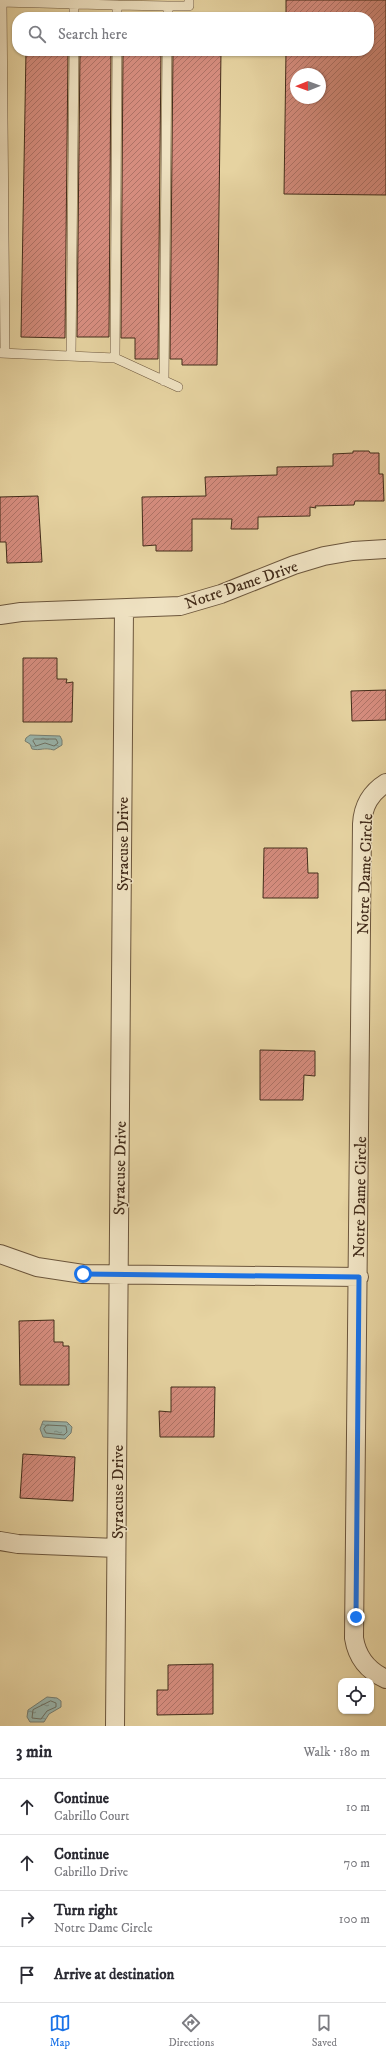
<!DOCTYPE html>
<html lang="en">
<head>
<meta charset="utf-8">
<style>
	:root { --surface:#fff; --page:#f2f2f3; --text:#2b2b33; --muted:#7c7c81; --line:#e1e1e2; --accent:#1a73e8 }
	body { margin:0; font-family:"IM FELL DW Pica",serif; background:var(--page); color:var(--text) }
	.controls { position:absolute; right:12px; bottom:12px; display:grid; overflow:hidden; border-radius:8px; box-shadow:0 1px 3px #0004 }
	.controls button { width:36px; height:36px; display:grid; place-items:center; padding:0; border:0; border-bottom:1px solid var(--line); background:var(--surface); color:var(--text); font:20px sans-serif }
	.compass { position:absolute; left:290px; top:68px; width:36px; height:36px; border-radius:50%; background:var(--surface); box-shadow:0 1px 3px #0004; rotate:269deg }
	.stop { position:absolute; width:12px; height:12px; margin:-9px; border:3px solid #1a73e8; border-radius:50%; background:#fff }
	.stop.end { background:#1a73e8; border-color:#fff; box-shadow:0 1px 4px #0008 }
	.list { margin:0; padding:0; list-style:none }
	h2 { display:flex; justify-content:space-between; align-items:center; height:52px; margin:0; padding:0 16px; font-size:17px }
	h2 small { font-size:13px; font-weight:400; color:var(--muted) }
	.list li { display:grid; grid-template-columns:26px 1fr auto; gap:12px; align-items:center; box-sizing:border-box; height:56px; padding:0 16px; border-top:1px solid var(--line) }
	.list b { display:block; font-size:15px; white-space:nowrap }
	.list p { margin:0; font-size:13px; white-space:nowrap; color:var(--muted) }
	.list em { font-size:13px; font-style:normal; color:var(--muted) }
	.icon { flex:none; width:22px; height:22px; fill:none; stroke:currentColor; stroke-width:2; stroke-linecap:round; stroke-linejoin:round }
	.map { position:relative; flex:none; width:386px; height:1726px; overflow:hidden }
	.search { position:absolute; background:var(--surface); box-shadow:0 1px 3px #0004; left:12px; right:12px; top:12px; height:44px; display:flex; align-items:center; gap:10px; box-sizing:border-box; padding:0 14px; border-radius:16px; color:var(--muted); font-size:15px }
	.sheet { height:276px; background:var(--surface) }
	nav { display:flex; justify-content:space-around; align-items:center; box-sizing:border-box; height:56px; border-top:1px solid var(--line); background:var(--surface); font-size:11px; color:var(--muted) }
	nav a { display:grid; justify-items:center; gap:2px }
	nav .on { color:var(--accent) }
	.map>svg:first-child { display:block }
</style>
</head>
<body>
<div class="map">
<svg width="386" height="1726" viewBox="0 0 386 1726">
	<defs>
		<pattern id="water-ripples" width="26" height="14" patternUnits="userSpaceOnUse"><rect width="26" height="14" fill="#99b6ae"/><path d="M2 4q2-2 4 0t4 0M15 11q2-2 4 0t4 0" fill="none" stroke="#7e948d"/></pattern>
		<pattern id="building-hatch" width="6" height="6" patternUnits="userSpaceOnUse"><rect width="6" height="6" fill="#d68d7f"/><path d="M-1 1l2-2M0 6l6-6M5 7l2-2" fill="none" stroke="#af7367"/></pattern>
	</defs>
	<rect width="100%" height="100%" fill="#e6d3a1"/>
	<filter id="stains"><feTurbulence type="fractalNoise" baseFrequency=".005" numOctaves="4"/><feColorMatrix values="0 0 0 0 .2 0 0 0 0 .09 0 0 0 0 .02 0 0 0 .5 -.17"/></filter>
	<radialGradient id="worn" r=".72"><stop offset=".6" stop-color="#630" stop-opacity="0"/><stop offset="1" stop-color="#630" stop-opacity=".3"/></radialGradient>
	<!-- water -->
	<path fill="url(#water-ripples)" stroke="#777f73" d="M30 735 60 736 62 740V745L54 750C43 747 41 751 32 749L30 744 25 741 26 738Z
		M43 1421 67 1422 72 1427 71 1433 65 1439 43 1437 40 1429Z
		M47 1697 57 1698 61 1701V1707L49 1714 44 1722H30L27 1717 28 1710Z"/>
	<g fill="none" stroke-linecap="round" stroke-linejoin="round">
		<!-- shore -->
		<path stroke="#6e7164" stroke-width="1" d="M35 739H56L58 743 54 746 45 743 36 746 33 741Z
			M47 1425 66 1426 67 1432 64 1435 46 1433 44 1429Z
			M51 1701 56 1703V1707L47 1711 41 1719 32 1718 33 1710Z"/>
	</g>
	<!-- building -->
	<path fill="url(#building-hatch)" stroke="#432c1a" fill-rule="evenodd" d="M286 0H386V195L284 194 286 51H369V17H286ZM296 74H320V98H296Z
		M26 51H68L65 338 21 337Z
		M80 51H111L109 337H77Z
		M123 51H161L158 359H135V338H121Z
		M173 51H221L217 365H182V359H170Z
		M353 451H369L370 453H379V474H383L384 501H355L354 505 315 506 316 508 310 507V516L258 517V529H231L232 519H192V551H156V545L143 546 142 497 206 496 205 477 277 475V467L333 466V454L353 453Z
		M38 496 42 562 7 563 6 542H0V497Z
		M23 658H57V679H67L66 683 73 682 72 722H23Z
		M386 690V720L352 721 351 691Z
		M264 848H307L308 873H318V898H263Z
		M260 1050 315 1051V1076L304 1075 303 1100H260Z
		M54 1320V1342H63V1346H69V1385H20L19 1321Z
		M171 1387H215L214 1437H160L159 1411 171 1412Z
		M23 1454 75 1457 73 1501 20 1498Z
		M213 1664V1714L157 1715V1690H168V1665Z"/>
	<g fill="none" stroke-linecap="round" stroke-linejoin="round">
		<defs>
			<path id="lane" d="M0 2 117 5
				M2 2 5 353
				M74 17V4
				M117 17V5L168 6
				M168 17V6H189V0
				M0 353 115 358 178 387
				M71 356 74 51
				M115 358 117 51
				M164 381 167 51"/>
			<path id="street" d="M0 615 21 612 180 606 221 594 294 565 324 556 353 551 386 549
				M386 783C370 793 363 806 362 824L354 1638C357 1657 368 1671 386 1679
				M0 1254 37 1267 83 1274 359 1277
				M0 1541 18 1544 116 1548
				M115 1726 124 609"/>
		</defs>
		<!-- lane casing -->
		<use href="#lane" stroke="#6c563c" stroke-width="10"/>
		<!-- street casing -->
		<use href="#street" stroke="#6c563c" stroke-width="20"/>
		<!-- lane -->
		<use href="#lane" stroke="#efe2c2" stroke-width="9"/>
		<!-- street -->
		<use href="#street" stroke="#efe2c2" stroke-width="18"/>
	</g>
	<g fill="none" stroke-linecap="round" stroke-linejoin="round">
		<!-- route -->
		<path stroke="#1a73e8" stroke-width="5" d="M83 1274 359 1277 356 1617"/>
	</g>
	<g text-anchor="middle" stroke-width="3" stroke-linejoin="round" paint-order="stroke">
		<!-- street labels -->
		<g font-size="16" fill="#432c1a" stroke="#efe2c2">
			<text transform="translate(241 584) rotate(-19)" y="6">Notre Dame Drive</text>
			<text transform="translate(122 844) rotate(-90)" y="6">Syracuse Drive</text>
			<text transform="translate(364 874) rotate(-88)" y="6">Notre Dame Circle</text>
			<text transform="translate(119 1168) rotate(-89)" y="6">Syracuse Drive</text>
			<text transform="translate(359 1197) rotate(-89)" y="6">Notre Dame Circle</text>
			<text transform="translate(117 1492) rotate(-90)" y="6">Syracuse Drive</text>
		</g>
	</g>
	<rect width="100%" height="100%" filter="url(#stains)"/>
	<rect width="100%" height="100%" fill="url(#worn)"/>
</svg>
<div class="controls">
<button><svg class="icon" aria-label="locate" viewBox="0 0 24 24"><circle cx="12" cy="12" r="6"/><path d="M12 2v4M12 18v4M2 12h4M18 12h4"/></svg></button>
</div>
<svg class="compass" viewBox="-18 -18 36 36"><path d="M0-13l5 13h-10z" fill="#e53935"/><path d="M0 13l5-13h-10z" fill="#7c7c81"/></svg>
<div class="stop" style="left:83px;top:1274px"></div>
<div class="stop end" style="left:356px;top:1617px"></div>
<div class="search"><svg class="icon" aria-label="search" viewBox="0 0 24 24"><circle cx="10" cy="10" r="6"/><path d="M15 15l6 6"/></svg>Search here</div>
</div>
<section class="sheet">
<h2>3 min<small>Walk · 180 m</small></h2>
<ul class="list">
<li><svg class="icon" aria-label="ahead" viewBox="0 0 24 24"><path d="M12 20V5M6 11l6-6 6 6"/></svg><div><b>Continue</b><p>Cabrillo Court</p></div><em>10 m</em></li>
<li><svg class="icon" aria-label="ahead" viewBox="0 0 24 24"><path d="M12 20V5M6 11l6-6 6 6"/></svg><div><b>Continue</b><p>Cabrillo Drive</p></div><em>70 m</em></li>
<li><svg class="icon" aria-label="right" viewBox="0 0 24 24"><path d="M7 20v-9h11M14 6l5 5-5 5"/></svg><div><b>Turn right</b><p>Notre Dame Circle</p></div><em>100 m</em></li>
<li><svg class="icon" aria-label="arrive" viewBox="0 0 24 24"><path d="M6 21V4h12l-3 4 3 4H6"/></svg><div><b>Arrive at destination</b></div></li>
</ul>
</section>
<nav>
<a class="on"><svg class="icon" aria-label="map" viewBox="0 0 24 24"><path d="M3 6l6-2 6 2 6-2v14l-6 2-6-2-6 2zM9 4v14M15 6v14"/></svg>Map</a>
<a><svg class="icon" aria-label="directions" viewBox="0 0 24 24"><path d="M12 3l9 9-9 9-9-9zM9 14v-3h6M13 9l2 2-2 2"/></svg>Directions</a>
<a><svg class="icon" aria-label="saved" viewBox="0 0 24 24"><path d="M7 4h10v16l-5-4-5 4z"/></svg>Saved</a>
</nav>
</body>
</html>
